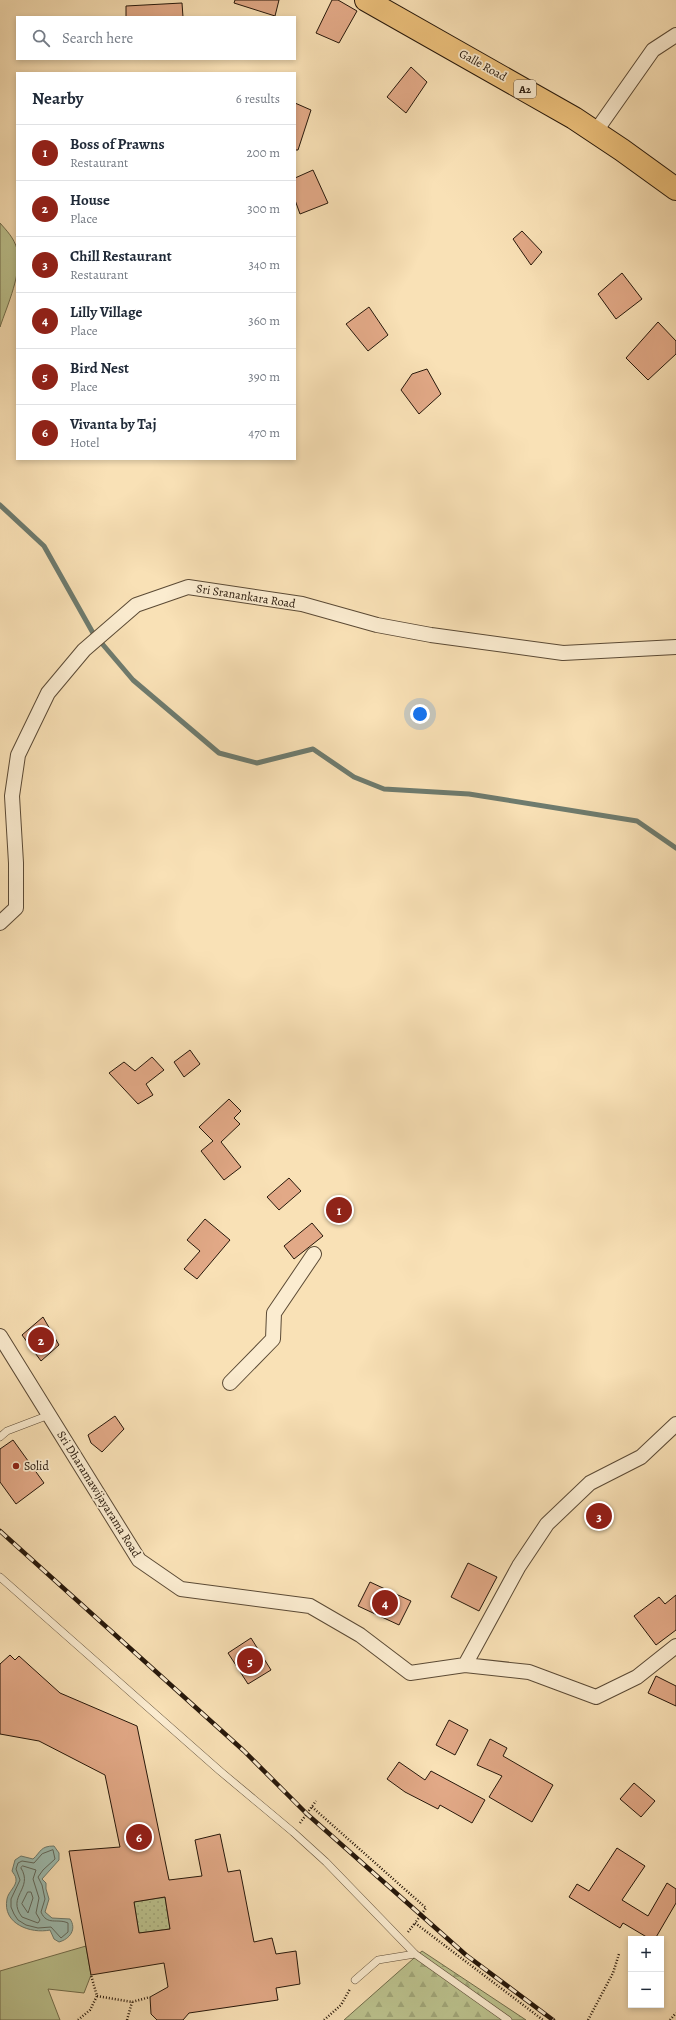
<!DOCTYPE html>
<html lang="en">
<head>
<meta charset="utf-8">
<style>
	:root { --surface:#fff; --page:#f6f6f7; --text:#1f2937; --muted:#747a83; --line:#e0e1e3; --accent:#8f2418 }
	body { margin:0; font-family:Alegreya,serif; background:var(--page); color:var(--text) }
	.controls { position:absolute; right:12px; bottom:12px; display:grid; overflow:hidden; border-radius:0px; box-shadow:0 2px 6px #0003 }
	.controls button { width:36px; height:36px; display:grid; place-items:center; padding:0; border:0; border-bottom:1px solid var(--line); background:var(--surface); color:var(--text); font:20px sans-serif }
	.you { position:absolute; left:420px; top:714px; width:14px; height:14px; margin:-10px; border:3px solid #fff; border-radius:50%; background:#1a73e8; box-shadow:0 0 0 6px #1a73e833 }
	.badge { display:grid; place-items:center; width:26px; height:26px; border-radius:50%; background:var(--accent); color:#fff; font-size:13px; font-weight:700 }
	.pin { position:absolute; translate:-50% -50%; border:2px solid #fff; box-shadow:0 1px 4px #0006 }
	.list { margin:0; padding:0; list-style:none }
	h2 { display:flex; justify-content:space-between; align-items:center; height:52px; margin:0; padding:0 16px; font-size:17px }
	h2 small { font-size:13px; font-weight:400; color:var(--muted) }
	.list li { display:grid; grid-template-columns:26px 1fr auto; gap:12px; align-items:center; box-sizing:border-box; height:56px; padding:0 16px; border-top:1px solid var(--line) }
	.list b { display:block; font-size:15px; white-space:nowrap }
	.list p { margin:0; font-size:13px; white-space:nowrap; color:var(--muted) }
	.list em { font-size:13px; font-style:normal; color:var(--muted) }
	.icon { flex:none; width:22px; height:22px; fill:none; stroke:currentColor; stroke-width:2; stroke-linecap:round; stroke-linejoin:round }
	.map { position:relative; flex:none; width:676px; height:2020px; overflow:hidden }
	.search { position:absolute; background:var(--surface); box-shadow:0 2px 6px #0003; left:16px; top:16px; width:280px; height:44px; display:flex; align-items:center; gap:10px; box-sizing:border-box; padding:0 14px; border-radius:0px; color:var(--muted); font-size:15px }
	.panel { position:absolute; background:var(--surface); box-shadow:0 2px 6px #0003; left:16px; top:72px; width:280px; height:388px; border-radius:0px }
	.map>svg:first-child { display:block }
</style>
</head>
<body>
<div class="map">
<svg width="676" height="2020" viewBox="0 0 676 2020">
	<defs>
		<pattern id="forest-firs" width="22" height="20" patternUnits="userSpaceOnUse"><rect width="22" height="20" fill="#bcc38f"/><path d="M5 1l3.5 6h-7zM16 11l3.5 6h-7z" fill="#a1a77a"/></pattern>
		<pattern id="garden-dots" width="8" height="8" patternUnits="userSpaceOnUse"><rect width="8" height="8" fill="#bcc38f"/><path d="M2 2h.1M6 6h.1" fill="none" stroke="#a1a77a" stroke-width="1.8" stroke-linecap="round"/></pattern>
	</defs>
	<rect width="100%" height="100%" fill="#f9e1b6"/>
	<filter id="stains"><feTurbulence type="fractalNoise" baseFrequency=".005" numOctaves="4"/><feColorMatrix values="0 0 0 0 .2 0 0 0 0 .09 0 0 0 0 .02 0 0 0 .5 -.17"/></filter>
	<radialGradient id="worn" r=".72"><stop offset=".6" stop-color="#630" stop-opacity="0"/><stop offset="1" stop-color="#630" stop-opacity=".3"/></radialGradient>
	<!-- grass -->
	<path fill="#bcc38f" stroke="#716d4c" d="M0 223C7 231 14 238 17 249 23 271 7 306 0 327Z
		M86 1946 91 1975 84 1993 48 1989 60 2020H0V1971Z"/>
	<!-- forest -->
	<path fill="url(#forest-firs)" stroke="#716d4c" d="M422 1951 526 2020H344Z"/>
	<!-- garden -->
	<path fill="url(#garden-dots)" stroke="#716d4c" d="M165 1897 170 1929 139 1933 134 1902Z"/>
	<!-- water -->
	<path fill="#9ebdb1" stroke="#6e7b6e" d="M54 1846 59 1853V1860L42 1879 46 1883V1889L49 1899 45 1912 52 1918 70 1919C77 1929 70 1939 59 1942L54 1939 50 1930C31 1934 2 1924 7 1899 8 1892 17 1886 16 1879 16 1876 13 1873 12 1871L15 1860 21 1856 33 1859C41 1852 40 1846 54 1846Z"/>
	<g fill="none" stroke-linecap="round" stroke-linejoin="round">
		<!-- shore -->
		<path stroke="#626a5e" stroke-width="1" d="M53 1850 55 1859 43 1870 38 1877 42 1885 45 1899 41 1912C47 1926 57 1918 68 1923V1932L61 1938 51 1927 38 1928 26 1925 18 1920 14 1914 11 1907V1899L20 1880 16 1869 18 1863 22 1861 34 1863 42 1854Z
			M23 1866 36 1870 33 1879 39 1898 36 1913 40 1920 38 1923 22 1917C6 1896 34 1889 21 1868Z
			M28 1892H31L33 1898 28 1913 22 1904Z"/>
		<!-- stream -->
		<path stroke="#6e7b6e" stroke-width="5" d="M0 505 44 546 93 633 133 680 219 753 257 763 313 749 354 777 384 789 469 794 637 821 676 848"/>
	</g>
	<!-- building -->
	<path fill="#e2a987" stroke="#26170a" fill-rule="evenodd" d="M235 0H279L275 16 234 3Z
		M332 0H338L357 11 339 43 316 33Z
		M182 3 183 17H126V6Z
		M411 67 427 82 406 113 387 97Z
		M295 103 311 110 298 150H295Z
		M313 170 328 203 300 214 295 200V178Z
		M522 231 542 252 531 265 513 239Z
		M622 273 642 299 616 319 598 294Z
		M369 307 388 335 368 351 346 324Z
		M658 322 676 341V354L648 380 626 358Z
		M427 369 441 394 419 414 401 390 412 374Z
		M190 1050 200 1064 184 1077 174 1062Z
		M152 1057 164 1070 146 1084 153 1095 138 1104 109 1073 124 1062 135 1071Z
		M229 1099 241 1111 234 1118 240 1124 221 1142 241 1167 224 1180 201 1151 213 1141 199 1127Z
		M289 1178 301 1191 279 1210 267 1197Z
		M205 1219 230 1240 197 1279 184 1269 200 1251 187 1240Z
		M312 1223 323 1236 294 1259 284 1246Z
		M43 1317 59 1345 41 1361 22 1335Z
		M115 1416 124 1429 102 1452 91 1443 88 1435Z
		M13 1440 44 1483 16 1504 0 1482V1449Z
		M468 1563 497 1577 479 1611 451 1597Z
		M370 1582 411 1601 399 1625 358 1606Z
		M676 1595V1630L656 1645 634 1616 659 1597 665 1604Z
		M251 1638 271 1670 248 1684 228 1653Z
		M10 1655 15 1660 19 1656 60 1693 137 1726 169 1880 202 1876 195 1840 220 1834 228 1872 240 1870 254 1942 272 1938 276 1954 296 1951 300 1984 276 1988 278 2000 189 2013 183 2020H157L151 2014 150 1997 168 1987 164 1963 91 1975 69 1851 120 1847 105 1775 39 1741 0 1734V1664ZM165 1897 170 1929 139 1933 134 1902Z
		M656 1676 676 1686V1706L648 1693Z
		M449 1720 468 1730 455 1755 436 1745Z
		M490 1739 507 1748 503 1756 553 1785 532 1822 489 1797 502 1776 477 1765Z
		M399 1762 425 1780 431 1771 485 1800 472 1823 440 1805 438 1809 405 1792 387 1779Z
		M634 1783 655 1801 641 1817 620 1799Z
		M617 1848 645 1866 622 1900 648 1916 667 1883 676 1889V1903L655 1939H650L623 1923 620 1928 569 1897 577 1884 589 1891Z"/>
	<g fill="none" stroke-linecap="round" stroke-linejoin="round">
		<defs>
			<path id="service" d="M0 1437 7 1431 49 1415
				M0 1577 220 1771 293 1832 326 1862 415 1954 508 2020
				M355 1980 378 1960 415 1954"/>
			<path id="minor" d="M596 131 653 50 676 35
				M0 923 16 908V863L12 796 18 755 48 693 84 650 136 605 188 587 302 604 377 625 431 635 563 653 676 647
				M0 1336 139 1560 181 1589 310 1606 360 1635 410 1673 465 1665 529 1672 596 1697 637 1677 676 1646
				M230 1383 273 1339 274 1313 314 1254
				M465 1665 519 1566 547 1524 590 1483 641 1457 676 1424"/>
			<path id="trunk" d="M366 0 574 118 622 150 676 189"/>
		</defs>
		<!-- service casing -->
		<use href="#service" stroke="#5b4a35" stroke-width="8"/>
		<!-- minor casing -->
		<use href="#minor" stroke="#5b4a35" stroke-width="16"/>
		<!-- trunk casing -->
		<use href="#trunk" stroke="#26170a" stroke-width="24"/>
		<!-- path -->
		<path stroke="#26170a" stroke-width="2.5" stroke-dasharray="1 2" stroke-linecap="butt" d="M312 1807 426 1908 415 1923 543 2020
			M300 1823 316 1801
			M408 1932 415 1923
			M97 1996 132 2002 150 1997
			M78 2020 90 2010 97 1996 91 1975
			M127 2020 132 2002
			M324 2020 341 2005 350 1989
			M588 2020 613 1973 619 1954
			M670 2020 676 2013"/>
		<!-- service -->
		<use href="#service" stroke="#fbecd0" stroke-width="7"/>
		<!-- minor -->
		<use href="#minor" stroke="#fbecd0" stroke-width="14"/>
		<!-- trunk -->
		<use href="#trunk" stroke="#ecc07b" stroke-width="22"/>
		<defs>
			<path id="rail" d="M0 1531 244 1751 307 1814 466 1955 553 2020"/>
		</defs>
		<!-- rail casing -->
		<use href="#rail" stroke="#26170a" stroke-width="4.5"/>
		<!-- rail -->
		<use href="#rail" stroke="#fbecd0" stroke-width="3" stroke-dasharray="9" stroke-linecap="butt"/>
	</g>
	<!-- markers -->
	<circle fill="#8f2418" stroke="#fbecd0" stroke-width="1.5" cx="16" cy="1466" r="4"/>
	<g text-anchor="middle" stroke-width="3.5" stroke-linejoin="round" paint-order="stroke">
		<!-- shield labels -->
		<rect fill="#fbecd0" stroke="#665745" stroke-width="1" x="514" y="80" width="22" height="18" rx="3"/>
		<g font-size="11" font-weight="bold" fill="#26170a">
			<text x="525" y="93">A2</text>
		</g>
		<!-- street labels -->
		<g font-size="12" fill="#26170a" stroke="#fbecd0">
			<text transform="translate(483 65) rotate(29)" y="4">Galle Road</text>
			<text transform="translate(246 596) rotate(9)" y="4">Sri Sranankara Road</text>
			<text transform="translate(99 1494) rotate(58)" y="4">Sri Dharamawijayarama Road</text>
		</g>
		<!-- poi labels -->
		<g font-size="12" fill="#26170a" stroke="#fbecd0" text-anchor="start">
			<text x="24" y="1470">Solid</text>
		</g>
	</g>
	<rect width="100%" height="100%" filter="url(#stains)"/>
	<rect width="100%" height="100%" fill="url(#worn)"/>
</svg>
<div class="controls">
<button>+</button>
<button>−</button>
</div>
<div class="you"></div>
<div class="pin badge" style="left:339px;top:1210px">1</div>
<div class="pin badge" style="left:41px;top:1340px">2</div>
<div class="pin badge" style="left:599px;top:1516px">3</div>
<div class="pin badge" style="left:385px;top:1603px">4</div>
<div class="pin badge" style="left:250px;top:1661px">5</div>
<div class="pin badge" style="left:139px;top:1837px">6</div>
<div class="search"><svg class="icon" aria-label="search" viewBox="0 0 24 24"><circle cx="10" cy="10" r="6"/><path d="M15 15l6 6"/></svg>Search here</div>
<section class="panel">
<h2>Nearby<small>6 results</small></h2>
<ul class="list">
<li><span class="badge">1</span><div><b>Boss of Prawns</b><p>Restaurant</p></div><em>200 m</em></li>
<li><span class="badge">2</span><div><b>House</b><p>Place</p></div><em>300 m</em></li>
<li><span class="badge">3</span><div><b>Chill Restaurant</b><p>Restaurant</p></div><em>340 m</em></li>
<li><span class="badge">4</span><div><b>Lilly Village</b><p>Place</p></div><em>360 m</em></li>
<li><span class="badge">5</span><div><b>Bird Nest</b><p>Place</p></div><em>390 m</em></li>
<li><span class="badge">6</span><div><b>Vivanta by Taj</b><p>Hotel</p></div><em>470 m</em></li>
</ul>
</section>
</div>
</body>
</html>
